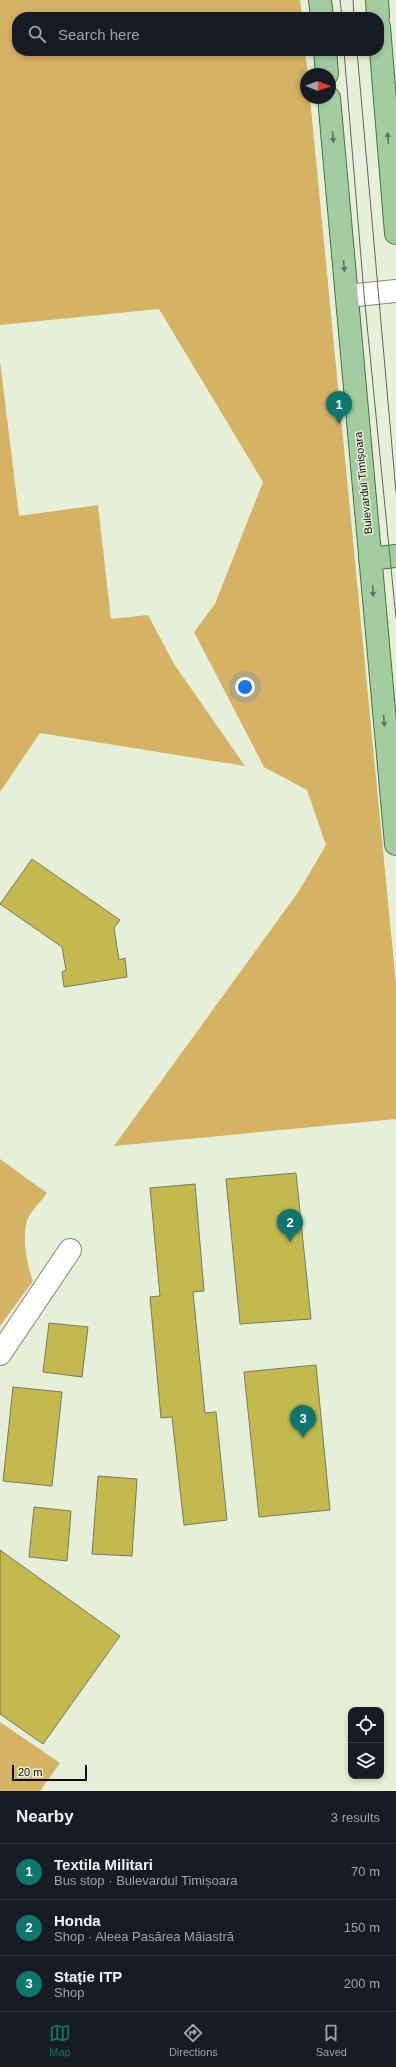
<!DOCTYPE html>
<html lang="en">
<head>
<meta charset="utf-8">
<style>
	:root { --surface:#171b24; --page:#242831; --text:#f1f3f6; --muted:#9ea1a6; --line:#363941; --accent:#0f766e }
	body { margin:0; font-family:Helvetica,sans-serif; background:var(--page); color:var(--text) }
	.controls { position:absolute; right:12px; bottom:12px; display:grid; overflow:hidden; border-radius:8px; box-shadow:0 2px 6px #0003 }
	.controls button { width:36px; height:36px; display:grid; place-items:center; padding:0; border:0; border-bottom:1px solid var(--line); background:var(--surface); color:var(--text); font:20px sans-serif }
	.compass { position:absolute; left:300px; top:68px; width:36px; height:36px; border-radius:50%; background:var(--surface); box-shadow:0 2px 6px #0003; rotate:91deg }
	.scale { position:absolute; left:12px; bottom:10px; width:75px; box-sizing:border-box; padding-left:4px; border:2px solid #0a0d06; border-top:0; font-size:11px; line-height:14px; white-space:nowrap; color:#0a0d06; -webkit-text-stroke:3px #e6efd7; paint-order:stroke }
	.you { position:absolute; left:245px; top:687px; width:14px; height:14px; margin:-10px; border:3px solid #fff; border-radius:50%; background:#1a73e8; box-shadow:0 0 0 6px #1a73e833 }
	.badge { display:grid; place-items:center; width:26px; height:26px; border-radius:50%; background:var(--accent); color:#fff; font-size:13px; font-weight:700 }
	.pin { position:absolute; translate:-50% -33px; filter:drop-shadow(0 1px 2px #0008) }
	.pin::after { content:''; position:absolute; top:21px; width:14px; height:12px; background:inherit; clip-path:polygon(0 0,100% 0,50% 100%) }
	.list { margin:0; padding:0; list-style:none }
	h2 { display:flex; justify-content:space-between; align-items:center; height:52px; margin:0; padding:0 16px; font-size:17px }
	h2 small { font-size:13px; font-weight:400; color:var(--muted) }
	.list li { display:grid; grid-template-columns:26px 1fr auto; gap:12px; align-items:center; box-sizing:border-box; height:56px; padding:0 16px; border-top:1px solid var(--line) }
	.list b { display:block; font-size:15px; white-space:nowrap }
	.list p { margin:0; font-size:13px; white-space:nowrap; color:var(--muted) }
	.list em { font-size:13px; font-style:normal; color:var(--muted) }
	.icon { flex:none; width:22px; height:22px; fill:none; stroke:currentColor; stroke-width:2; stroke-linecap:round; stroke-linejoin:round }
	.map { position:relative; flex:none; width:396px; height:1791px; overflow:hidden }
	.search { position:absolute; background:var(--surface); box-shadow:0 2px 6px #0003; left:12px; right:12px; top:12px; height:44px; display:flex; align-items:center; gap:10px; box-sizing:border-box; padding:0 14px; border-radius:16px; color:var(--muted); font-size:15px }
	.sheet { height:220px; background:var(--surface) }
	nav { display:flex; justify-content:space-around; align-items:center; box-sizing:border-box; height:56px; border-top:1px solid var(--line); background:var(--surface); font-size:11px; color:var(--muted) }
	nav a { display:grid; justify-items:center; gap:2px }
	nav .on { color:var(--accent) }
	.map>svg:first-child { display:block }
</style>
</head>
<body>
<div class="map">
<svg width="396" height="1791" viewBox="0 0 396 1791">
	<rect width="100%" height="100%" fill="#e6efd7"/>
	<!-- green -->
	<path fill="#d6b265" d="M0 0H300L302 17H17V51H305L308 74H306V98H310L396 984V1119L114 1146 299 891 326 845 307 790 264 767 194 632 215 604 263 482 159 309 0 325Z
		M0 361 19 516 98 505 111 619 148 615 174 664 245 766 40 733 0 792Z
		M0 1159 47 1193C41 1201 32 1210 28 1218 21 1234 27 1266 33 1281L0 1326Z
		M0 1722 60 1763 40 1791H0Z"/>
	<!-- building -->
	<path fill="#c3b94f" stroke="#7a7963" d="M32 859 120 920 114 928 119 960 125 958 127 977 64 987 62 972 66 970 62 947 0 904Z
		M296 1173 311 1319 240 1324 226 1179Z
		M195 1184 204 1291 193 1292 205 1413 216 1412 227 1520 184 1525 172 1417 161 1418 150 1297 160 1296 150 1188Z
		M49 1323 88 1327 82 1377 43 1372Z
		M316 1365 330 1510 259 1517 244 1372Z
		M13 1387 62 1392 52 1486 3 1481Z
		M98 1476 137 1479 132 1556 92 1554Z
		M34 1507 71 1511 67 1561 29 1557Z
		M0 1550 120 1636 43 1744 0 1714Z"/>
	<g fill="none" stroke-linecap="round" stroke-linejoin="round">
		<defs>
			<path id="minor" d="M347 296 396 291
				M0 1354 70 1250"/>
			<path id="major" d="M320 0 322 17
				M377 0 378 17
				M379 27 396 233
				M325 51 327 74
				M329 98 396 844
				M370 559 396 556"/>
		</defs>
		<!-- minor casing -->
		<use href="#minor" stroke="#818873" stroke-width="24"/>
		<!-- major casing -->
		<use href="#major" stroke="#457340" stroke-width="24"/>
		<!-- minor -->
		<use href="#minor" stroke="#fff" stroke-width="22"/>
		<!-- major -->
		<use href="#major" stroke="#a3cca0" stroke-width="22"/>
		<!-- tram -->
		<path stroke="#616659" stroke-width="1" d="M340 0 342 17
			M353 0 354 17
			M344 51 364 294 396 618
			M357 51 396 492"/>
	</g>
	<!-- one-way arrows -->
	<defs><path id="oneway-solid" d="M-6-.8H1V-3.2L6.5 0L1 3.2V.8H-6Z"/></defs>
	<g fill="#5e765b">
		<use href="#oneway-solid" transform="translate(333 137) rotate(85)"/>
		<use href="#oneway-solid" transform="translate(388 138) rotate(-95)"/>
		<use href="#oneway-solid" transform="translate(344 266) rotate(85)"/>
		<use href="#oneway-solid" transform="translate(373 591) rotate(86)"/>
		<use href="#oneway-solid" transform="translate(384 721) rotate(85)"/>
	</g>
	<g text-anchor="middle" stroke-width="3" stroke-linejoin="round" paint-order="stroke">
		<!-- street labels -->
		<g font-size="11" fill="#0a0d06" stroke="#e6efd7">
			<text transform="translate(363 483) rotate(-96)" y="4">Bulevardul Timișoara</text>
		</g>
	</g>
</svg>
<div class="controls">
<button><svg class="icon" aria-label="locate" viewBox="0 0 24 24"><circle cx="12" cy="12" r="6"/><path d="M12 2v4M12 18v4M2 12h4M18 12h4"/></svg></button>
<button><svg class="icon" aria-label="layers" viewBox="0 0 24 24"><path d="M12 4l9 5-9 5-9-5zM3 14l9 5 9-5"/></svg></button>
</div>
<svg class="compass" viewBox="-18 -18 36 36"><path d="M0-13l5 13h-10z" fill="#e53935"/><path d="M0 13l5-13h-10z" fill="#9ea1a6"/></svg>
<div class="scale">20 m</div>
<div class="you"></div>
<div class="pin badge" style="left:339px;top:424px">1</div>
<div class="pin badge" style="left:290px;top:1242px">2</div>
<div class="pin badge" style="left:303px;top:1438px">3</div>
<div class="search"><svg class="icon" aria-label="search" viewBox="0 0 24 24"><circle cx="10" cy="10" r="6"/><path d="M15 15l6 6"/></svg>Search here</div>
</div>
<section class="sheet">
<h2>Nearby<small>3 results</small></h2>
<ul class="list">
<li><span class="badge">1</span><div><b>Textila Militari</b><p>Bus stop · Bulevardul Timișoara</p></div><em>70 m</em></li>
<li><span class="badge">2</span><div><b>Honda</b><p>Shop · Aleea Pasărea Măiastră</p></div><em>150 m</em></li>
<li><span class="badge">3</span><div><b>Stație ITP</b><p>Shop</p></div><em>200 m</em></li>
</ul>
</section>
<nav>
<a class="on"><svg class="icon" aria-label="map" viewBox="0 0 24 24"><path d="M3 6l6-2 6 2 6-2v14l-6 2-6-2-6 2zM9 4v14M15 6v14"/></svg>Map</a>
<a><svg class="icon" aria-label="directions" viewBox="0 0 24 24"><path d="M12 3l9 9-9 9-9-9zM9 14v-3h6M13 9l2 2-2 2"/></svg>Directions</a>
<a><svg class="icon" aria-label="saved" viewBox="0 0 24 24"><path d="M7 4h10v16l-5-4-5 4z"/></svg>Saved</a>
</nav>
</body>
</html>
